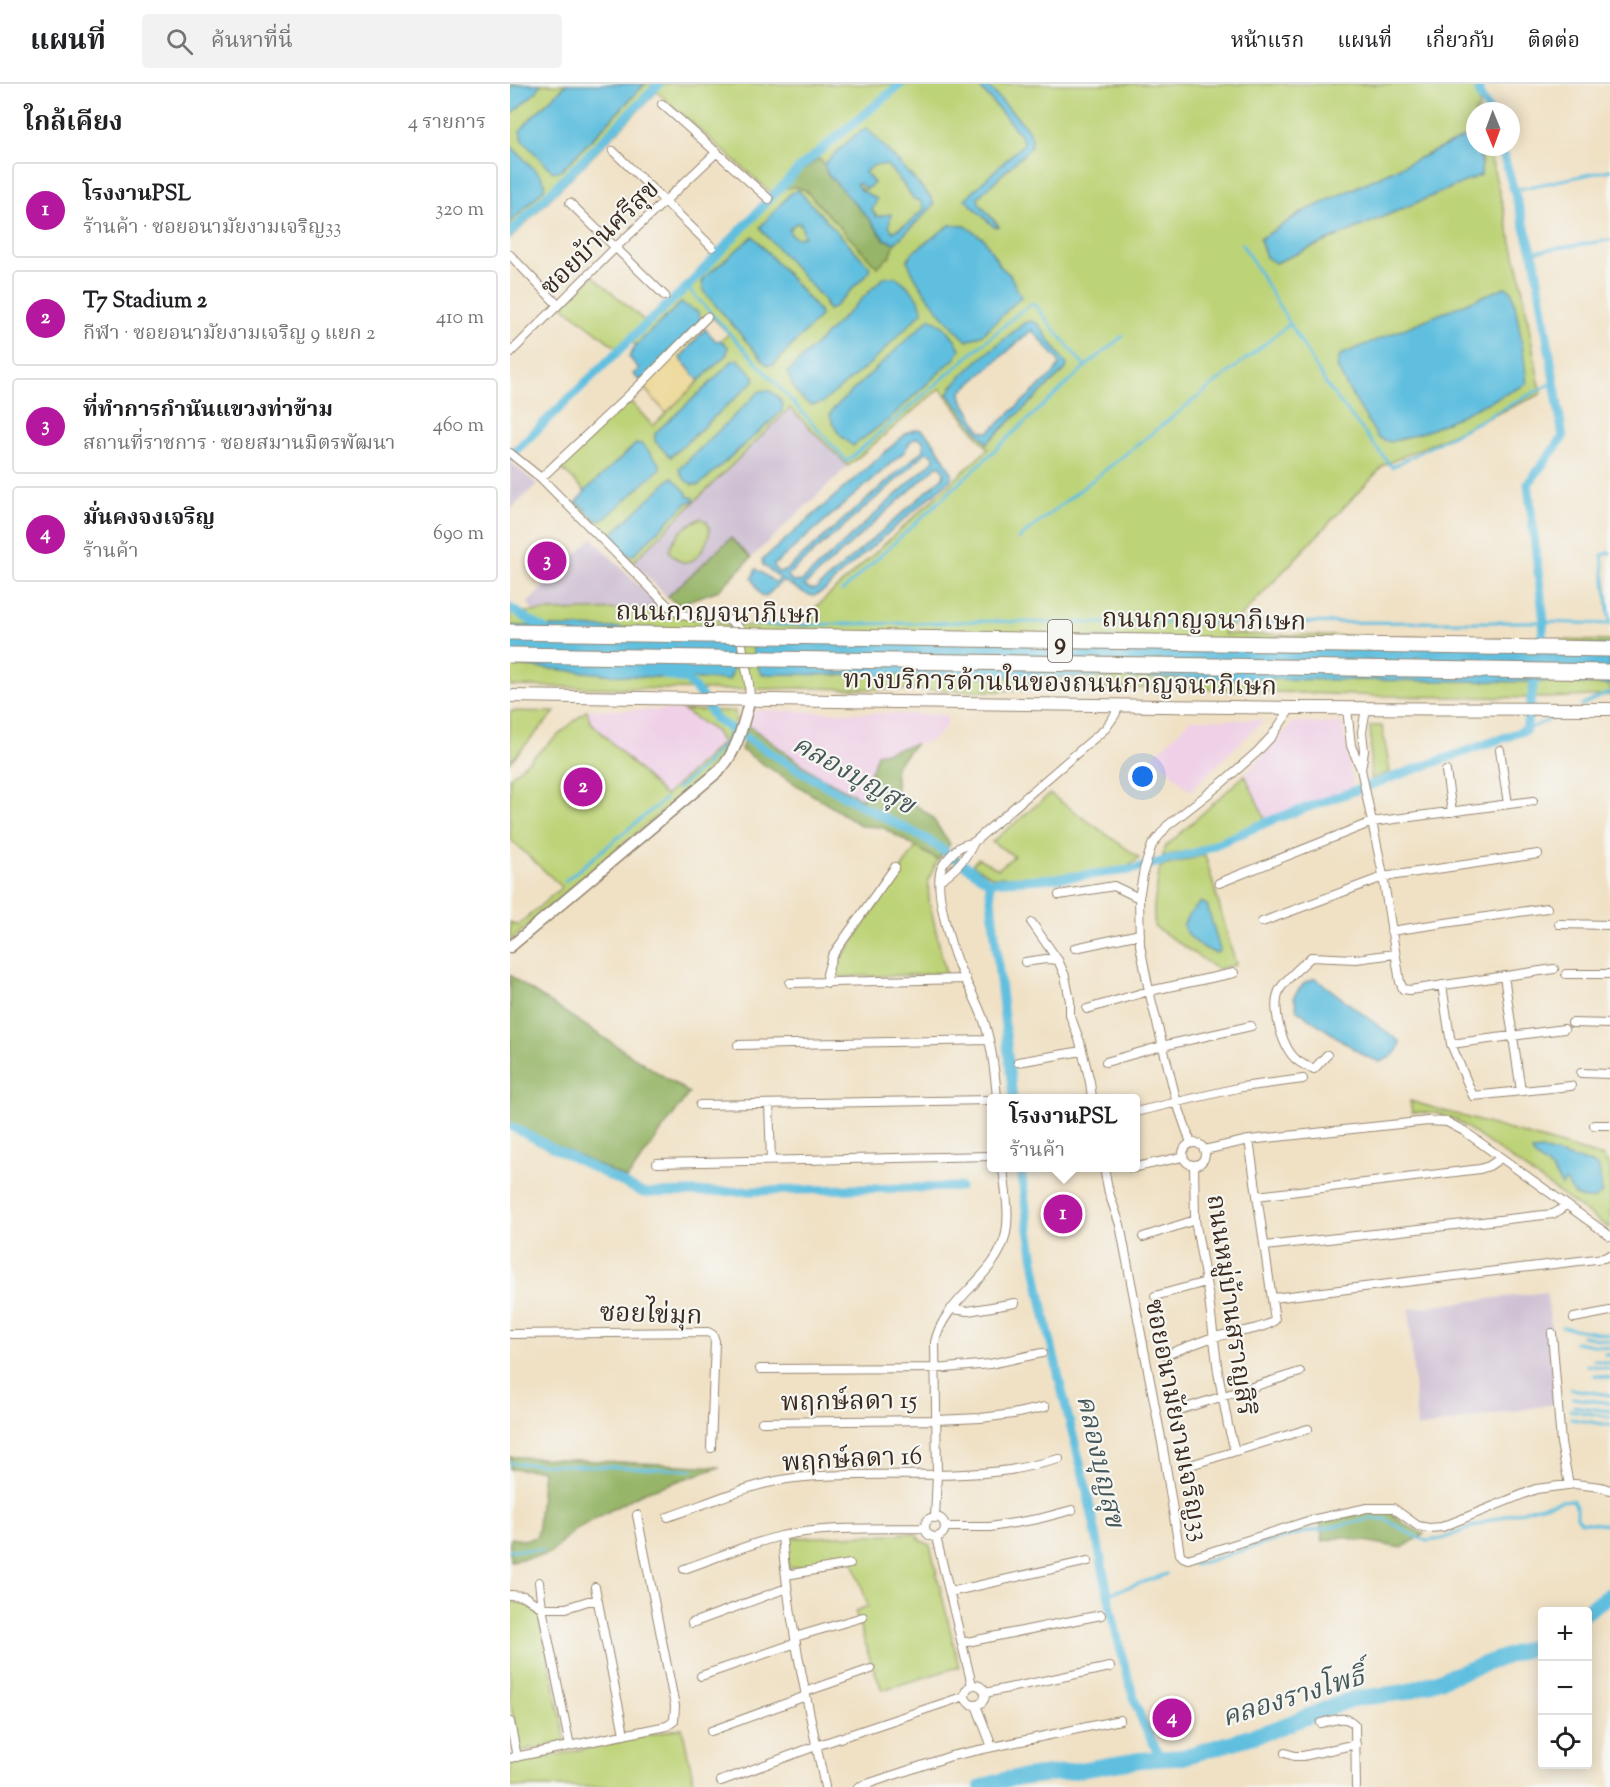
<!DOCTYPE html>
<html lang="th">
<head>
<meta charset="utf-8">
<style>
	:root { --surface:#fff; --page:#f2f2f2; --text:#202124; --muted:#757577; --line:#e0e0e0; --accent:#b5179e }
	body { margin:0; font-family:"Sorts Mill Goudy","Noto Serif Thai",serif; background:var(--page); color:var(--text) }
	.controls { position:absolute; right:18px; bottom:18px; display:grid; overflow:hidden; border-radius:6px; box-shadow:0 3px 15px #0003 }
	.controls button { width:54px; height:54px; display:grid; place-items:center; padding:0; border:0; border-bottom:2px solid var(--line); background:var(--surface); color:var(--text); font:30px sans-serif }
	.compass { position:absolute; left:956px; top:18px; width:54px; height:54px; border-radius:50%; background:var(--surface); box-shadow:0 3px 15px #0003; rotate:179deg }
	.you { position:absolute; left:633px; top:693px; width:21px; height:21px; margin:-15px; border:4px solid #fff; border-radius:50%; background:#1a73e8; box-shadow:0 0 0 9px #1a73e833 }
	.badge { display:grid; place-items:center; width:39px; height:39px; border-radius:50%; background:var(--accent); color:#fff; font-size:20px; font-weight:700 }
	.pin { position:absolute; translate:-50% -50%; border:3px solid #fff; box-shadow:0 2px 6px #0006 }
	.popup { position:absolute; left:477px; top:1010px; width:153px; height:78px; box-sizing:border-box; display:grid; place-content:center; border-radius:6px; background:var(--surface); filter:drop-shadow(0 2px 4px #0005); font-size:20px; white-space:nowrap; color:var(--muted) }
	.popup b { font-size:22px; color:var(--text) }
	.popup::after { content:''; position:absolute; left:50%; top:100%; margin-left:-12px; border:12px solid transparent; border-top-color:var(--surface) }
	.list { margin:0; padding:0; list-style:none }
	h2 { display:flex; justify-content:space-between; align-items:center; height:78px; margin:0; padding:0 24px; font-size:26px }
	h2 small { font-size:20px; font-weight:400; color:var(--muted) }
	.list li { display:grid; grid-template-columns:39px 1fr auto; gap:18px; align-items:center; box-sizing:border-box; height:96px; margin:0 12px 12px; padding:0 12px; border:2px solid var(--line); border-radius:6px }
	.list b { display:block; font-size:22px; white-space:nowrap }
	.list p { margin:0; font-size:20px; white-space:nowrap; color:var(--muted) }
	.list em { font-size:20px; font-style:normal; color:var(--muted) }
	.icon { flex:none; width:33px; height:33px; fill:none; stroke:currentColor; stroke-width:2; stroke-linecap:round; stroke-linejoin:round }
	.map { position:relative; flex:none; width:1100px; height:1703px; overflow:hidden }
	header { display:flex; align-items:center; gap:36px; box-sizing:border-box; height:84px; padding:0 30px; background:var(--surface); border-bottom:2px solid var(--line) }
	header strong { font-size:28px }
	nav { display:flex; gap:33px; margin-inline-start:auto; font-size:21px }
	.search { width:420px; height:54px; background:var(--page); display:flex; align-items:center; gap:15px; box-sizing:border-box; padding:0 21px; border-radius:6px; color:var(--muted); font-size:22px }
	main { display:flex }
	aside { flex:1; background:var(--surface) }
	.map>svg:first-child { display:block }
</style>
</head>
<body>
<header>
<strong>แผนที่</strong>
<div class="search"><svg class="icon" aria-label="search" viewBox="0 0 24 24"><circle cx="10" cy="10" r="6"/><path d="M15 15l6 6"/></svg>ค้นหาที่นี่</div>
<nav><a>หน้าแรก</a><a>แผนที่</a><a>เกี่ยวกับ</a><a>ติดต่อ</a></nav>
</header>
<main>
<aside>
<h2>ใกล้เคียง<small>4 รายการ</small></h2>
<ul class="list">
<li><span class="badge">1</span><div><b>โรงงานPSL</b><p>ร้านค้า · ซอยอนามัยงามเจริญ33</p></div><em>320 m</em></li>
<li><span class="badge">2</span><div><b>T7 Stadium 2</b><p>กีฬา · ซอยอนามัยงามเจริญ 9 แยก 2</p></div><em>410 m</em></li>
<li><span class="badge">3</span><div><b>ที่ทำการกำนันแขวงท่าข้าม</b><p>สถานที่ราชการ · ซอยสมานมิตรพัฒนา</p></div><em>460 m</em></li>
<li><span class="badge">4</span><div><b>มั่นคงจงเจริญ</b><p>ร้านค้า</p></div><em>690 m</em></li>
</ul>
</aside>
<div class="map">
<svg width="1100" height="1703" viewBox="0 0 1100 1703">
	<rect width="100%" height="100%" fill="#f6f6f2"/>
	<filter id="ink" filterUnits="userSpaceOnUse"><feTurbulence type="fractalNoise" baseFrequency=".0167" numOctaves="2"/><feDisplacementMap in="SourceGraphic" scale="12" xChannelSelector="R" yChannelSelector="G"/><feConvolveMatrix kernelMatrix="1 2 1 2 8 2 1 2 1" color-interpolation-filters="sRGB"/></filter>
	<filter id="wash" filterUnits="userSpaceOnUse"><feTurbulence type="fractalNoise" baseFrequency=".008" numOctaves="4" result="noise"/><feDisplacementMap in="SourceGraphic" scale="24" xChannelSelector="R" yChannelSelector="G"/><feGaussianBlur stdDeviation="1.35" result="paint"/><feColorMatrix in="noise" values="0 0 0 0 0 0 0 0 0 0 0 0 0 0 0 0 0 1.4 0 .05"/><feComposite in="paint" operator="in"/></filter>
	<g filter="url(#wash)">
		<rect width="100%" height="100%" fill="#f0e1c5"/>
		<!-- built -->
		<path fill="#efd0e6" d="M77 626H173L206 648 212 659 155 712 80 636Z
			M244 626 437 631V641L423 656 367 670 352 716 307 691 238 641Z
			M681 635 754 636 680 707 644 672Z
			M783 638 820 640 832 638 843 703 755 735 735 691Z"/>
		<!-- industrial -->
		<path fill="#cdbed2" d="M280 324 338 382 241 474 221 454 157 513 123 478Z
			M0 378 27 400 0 426Z
			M82 454 135 508 150 521 147 524 23 527 18 519Z
			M1036 1208 1041 1239 1044 1320 907 1344 899 1225Z"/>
		<!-- green -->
		<path fill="#bdd377" stroke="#7c7e4a" stroke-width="1.5" fill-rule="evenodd" d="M0 0H57L21 34 52 86 135 0H467L509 49 514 60 456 115 484 143 489 142 469 119 468 113 521 63 516 43 476 0H971L969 27H965V62L955 53 793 128 750 155 756 173 766 179 971 91 972 74 965 63H978L1010 191 1031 310 874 381 714 550 1100 557V611L1037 614 872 612 669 604H523L488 607 294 604 213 606 0 602V521L13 528 147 524 150 521 160 531 178 534 208 536 221 542H300L305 524 478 365 430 304 338 382 280 324 123 478 64 421 67 418 85 435 126 360 75 407 53 386 41 389 119 316 143 342 217 270 218 263 211 256 219 250 202 233 194 242 171 219 126 261 118 255 110 264 103 261 53 222 83 192 136 238 266 113 147 8 0 155ZM357 44 421 114 424 121 385 159 380 172 295 106 286 103 278 96 309 75 314 80ZM288 106 359 182 360 187 316 224 314 216 251 143ZM440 141 455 142 474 155 490 182 500 191 398 176 403 168ZM271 183 309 227 310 231 264 281H257ZM528 240 556 281V285L477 359 442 302ZM244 292V297L161 373 145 349 196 303ZM272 327 189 401H182Z
			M364 81H377L393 100 404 115 411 117 414 125 399 139 382 148 379 142 362 127 357 110 345 100 349 99 356 105 364 99 354 88Z
			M286 139 291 140 295 152 288 154 281 151 279 145Z
			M191 434C194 436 196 436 198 440 204 450 190 474 179 478 171 481 163 472 159 467 164 451 176 441 191 434Z
			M77 626 80 637 155 712 212 659 206 648 173 626 225 627 226 635 219 657 212 671 183 702 57 807 0 857V838L7 842 52 803 0 755V693Z
			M0 627 45 628 0 678Z
			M860 642H872L880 688 861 695C859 677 862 660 860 642Z
			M735 691 755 735 688 765 653 772 654 764Z
			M540 710 617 765 629 774 618 783 537 792 483 793 462 781 468 774 488 785 504 772 482 758Z
			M406 763 428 776 418 796 419 817 436 890 324 893 321 890Z
			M695 771 726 881 707 885 644 842V821L650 783Z
			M900 1017 1093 1073 1100 1083V1145L946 1036 926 1029 902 1028Z
			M405 1449 411 1457 420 1461 449 1583 372 1606 359 1572 345 1527 358 1522 342 1474 278 1484 276 1459 282 1454Z
			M0 1518C15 1517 20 1522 30 1533L56 1658 10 1667 0 1617Z
			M172 1644 185 1703H0V1681Z"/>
		<!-- forest -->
		<path fill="#96b568" stroke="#687043" stroke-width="1.5" d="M309 75 314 80 317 89 360 136 374 155 385 159 380 172 367 183 295 106 286 103 277 104 278 96Z
			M221 454 241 474 209 506 177 517 174 524 157 513Z
			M238 641 307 691 352 715 367 670 405 660 385 683 387 708 421 732 440 760 428 776 372 743 352 742 231 666Z
			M0 891 16 903 179 1009 117 1095 0 1039Z
			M0 1373H9L210 1383 132 1409 66 1445 39 1470 0 1477V1454L13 1456 27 1453 33 1386 0 1385Z
			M859 1428H881L894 1440 914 1450 892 1464 833 1453 813 1457 810 1438Z"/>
		<!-- sand -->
		<path fill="#eeda9e" stroke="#94825e" stroke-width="1.5" d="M191 236 195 245 170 274 189 297 156 329 135 305 120 318 118 316Z"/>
		<!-- water -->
		<path fill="#61bfdf" stroke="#4e747e" stroke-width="1.5" fill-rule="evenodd" d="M10 0H31L27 7 0 31V3Z
			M57 0H135L52 86 43 88 12 56 10 47 21 34Z
			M467 0H476L516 43 522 54 521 63 468 113 469 119 489 143H484L455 115 514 59 509 49Z
			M357 44 421 114 424 121 385 159 375 155 360 136 317 89 314 80 345 51ZM364 81H377L393 100 404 115 411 117 414 125 399 139 383 148 379 142 381 130 366 133 362 127 367 115 351 106 346 100 349 99 356 105 364 99 355 88Z
			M955 53C970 66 972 71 971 91L765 179 756 173 750 155 793 128Z
			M0 61 31 92 35 99 34 105 0 139Z
			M288 106 359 182 360 187 323 224 318 226 314 216 253 148 250 143 281 109ZM286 139 291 140 294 152 288 154 281 151 279 145Z
			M440 141 455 142 474 155 490 182 500 191 511 213 473 250 457 257C436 237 407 203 397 176L403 168Z
			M243 152 309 227 310 232 304 239 263 281H257L194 208 192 198 196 192Z
			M374 193C375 193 384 193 385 193 395 197 413 217 412 228L363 277 312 319 301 321C287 313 282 303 278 288Z
			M995 203 1002 207C1009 238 1014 269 1017 300L920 346 880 358 868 354 837 303 827 283 830 271Z
			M171 219 188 228 191 236 130 297 123 290 129 285 119 273 126 261Z
			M420 234C434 241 444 251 450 265L446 273 379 335 343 362C330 353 323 344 320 330L324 324Z
			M521 237 528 240 557 281 556 285 477 359 438 310C450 287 493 257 514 239ZM522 246 548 276 549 282 543 290 479 348 471 347 452 315 451 308Z
			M195 245 206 257 211 256 218 263 217 270 189 297 170 274Z
			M228 275 244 292V297L160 373 145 357V349L196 303 222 277Z
			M257 306C265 308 269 314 273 321L272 327 189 401C178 401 173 395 169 385L250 307Z
			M409 345C422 350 434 376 442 389L441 395 335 486 315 506 304 512C292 511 284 501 272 497L255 513 250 510 242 494 246 485 266 499 270 494 253 481 252 476 398 348ZM406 354 413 356 414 365 275 487 268 488 265 485 264 481 394 368 400 358ZM416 368 423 370 424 376 292 497 284 498 280 496 278 491 391 392ZM427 382H431L434 388 433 393 306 505H300L294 502Z
			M126 360H132L150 380V385L92 437 85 435 67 418 75 407Z
			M162 393 177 409 178 413H183L184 417 178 418 122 472C113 468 105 461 101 451Z
			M0 542 218 546C222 564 228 579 219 596L116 592 0 581Z
			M242 550 1100 561V601L1037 598 252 590C243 577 242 565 242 550Z
			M691 818 697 821 710 866 707 869C695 867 677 853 673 842L677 833Z
			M805 894 890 958C888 970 880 974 870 978L855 972 787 926 784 912 795 898Z
			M1032 1066 1084 1080 1089 1085 1092 1109 1085 1115C1076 1116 1066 1114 1061 1106 1059 1103 1058 1099 1055 1097L1052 1102 1042 1086 1024 1072 1022 1067Z"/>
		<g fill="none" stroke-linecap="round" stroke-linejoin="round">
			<!-- stream -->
			<path stroke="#61bfdf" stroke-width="3" d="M1004 106 1100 86
				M732 160 818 303 882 383 1044 298
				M1023 168 1100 156
				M177 203 337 377 511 227 523 219 575 283
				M508 455 780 240
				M1100 469 1092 471 1100 538
				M332 507 575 283 613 252
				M247 541 426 539 469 537 559 539 1034 538 1100 540
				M1072 621 1100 608
				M1016 646 1052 630
				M167 705 192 684 216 658 219 644
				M55 797 155 715
				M1052 1243 1100 1251
				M1072 1252 1100 1257
				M1065 1258 1100 1264
				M1095 1270 1100 1271
				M1084 1276 1100 1279
				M1077 1281 1100 1285
				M1084 1291 1100 1294
				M1061 1305 1100 1311
				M1063 1314 1100 1319
				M1064 1322 1100 1327
				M1060 1326 1100 1333
				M1061 1335 1100 1341
				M0 1379 183 1386
				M0 1466H33
				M684 1481 787 1450 860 1435H875L904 1452 917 1457 932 1455 980 1436 1050 1417 1063 1416 1067 1424V1433L1071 1438 1100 1441
				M598 1510 657 1490"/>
			<!-- canal -->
			<path stroke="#61bfdf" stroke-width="9" d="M968 0 970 12 979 27
				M991 63 1025 177 1053 353 1018 400 1034 538 1029 568
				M0 149 149 0
				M0 372 134 242 177 203 289 84 391 0
				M0 524 39 548
				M155 591 177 596 190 610 205 635 292 688 352 722 420 757 479 798 503 1014
				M479 798 548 794 620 786 688 768 762 736 1016 646 1026 587
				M0 1042 133 1109 450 1103
				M511 1084C518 1150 530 1215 546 1280 554 1319 565 1357 574 1395 593 1475 603 1557 631 1634 637 1648 644 1661 651 1675"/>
			<!-- river -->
			<path stroke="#61bfdf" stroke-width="16" d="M1075 1528 1100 1511
				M472 1703 498 1695 557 1688 630 1676 673 1673 760 1647 842 1615 896 1608 1022 1563 1032 1556"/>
		</g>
	</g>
	<g filter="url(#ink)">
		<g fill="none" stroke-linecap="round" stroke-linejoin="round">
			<defs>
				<path id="minor" d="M152 20 259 115
					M103 67 202 163
					M60 119 155 212
					M0 171 48 221
					M0 269 105 164 207 68
					M0 369 31 394 156 520C162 525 169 530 177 532 195 536 216 528 229 544L239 600 240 615
					M31 394 133 298 197 233
					M837 624 841 662 851 685 872 786 890 898 893 905 900 906 1044 885
					M990 666 998 720
					M851 685 854 667 852 648 856 624
					M936 687 942 728
					M430 796C444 787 457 773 464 758
					M709 799 862 738 1023 717
					M549 811 604 802 629 814
					M752 838 873 793 1028 770
					M522 839 547 875
					M1049 840 1100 841
					M881 847 1037 824
					M565 864 630 850
					M515 878 536 875 548 876 555 892 560 917V931L570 958 580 998 582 1014
					M1056 890H1100
					M994 892 1011 1007
					M280 899 456 895
					M318 899 317 890 322 872 385 783
					M932 901 941 960 1054 945
					M577 925 639 907 724 889
					M1062 939 1100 940
					M941 960 963 1012 1061 1002
					M228 961 479 956
					M817 971 804 985C800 983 795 982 791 979 773 969 761 926 769 907 774 896 792 882 801 873L846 875 885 870
					M508 978 572 967
					M596 978 652 962 741 942
					M1071 989 1100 990
					M487 1014C485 988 482 962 474 937 468 919 459 904 451 887 442 868 422 801 432 783 435 777 445 766 450 763 454 760 460 760 464 758L596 644 605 631 609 621
					M259 1020 261 1076
					M190 1021 481 1016
					M625 1028 732 1003 793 995
					M1084 1041H1100
					M673 1070a11 11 0 1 1 22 0a11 11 0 1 1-22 0Z
					M681 1059 667 1019 639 907 630 861 629 814 634 785 642 761 657 742 713 698 747 668 762 652 781 624
					M694 1066 739 1056 918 1037 937 1038 954 1047 1100 1152
					M147 1079 481 1072
					M684 1081 685 1136 699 1215 708 1288 718 1341 725 1367
					M594 1084 599 1109 610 1141 653 1364 670 1470 673 1473 678 1475 801 1436 857 1424H883L908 1442 919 1444 932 1443 1026 1405 1065 1400 1091 1403 1100 1406
					M622 1084 672 1073
					M747 1112 970 1085 979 1082 991 1074
					M633 1153 685 1136
					M755 1162 1043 1130 1050 1126 1055 1120
					M645 1212 696 1198
					M763 1214 1094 1174 1100 1171
					M441 1225 458 1227 505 1219
					M1064 1234 1100 1227
					M1042 1249 1051 1359 1059 1401
					M0 1250 198 1248 203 1251 205 1257 201 1364
					M656 1271C671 1265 686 1259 701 1254 716 1249 755 1246 765 1236L739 1056
					M250 1285 436 1284 480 1280 532 1269
					M666 1327 790 1288
					M252 1338 426 1336 471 1334 503 1330 535 1323
					M677 1382 798 1345
					M158 1433C199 1419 241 1399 285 1394 356 1386 429 1396 500 1386 517 1383 533 1379 549 1375
					M415 1443a10 10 0 1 1 20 0a10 10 0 1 1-20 0Z
					M425 1434 427 1390 425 1258C435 1213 487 1194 496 1149 500 1128 495 1105 493 1084
					M435 1443H480L528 1435 562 1426
					M272 1452C278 1537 298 1620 315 1703
					M426 1453 462 1601
					M174 1485C206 1474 238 1460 271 1452 317 1442 367 1445 415 1444
					M276 1491 340 1480
					M29 1498 32 1524 60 1662
					M85 1503 114 1650
					M440 1508 578 1477
					M0 1511 14 1512 32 1524H56L78 1517H88
					M182 1539 277 1504
					M285 1553 353 1533
					M452 1559 591 1531
					M191 1592 286 1559
					M455 1611a10 10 0 1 1 20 0a10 10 0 1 1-20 0Z
					M295 1608 361 1585
					M475 1609 600 1583
					M466 1621 482 1663
					M0 1638 7 1673
					M811 1639C824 1636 836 1630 845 1641L846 1703
					M201 1647 296 1612
					M775 1669 784 1672H793L846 1660
					M0 1674 157 1642 164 1637 165 1622 127 1431
					M211 1697 306 1662 455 1612
					M348 1703 441 1672 610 1636"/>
				<path id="tertiary" d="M0 863 210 686C228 666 233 640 240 615"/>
				<path id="secondary" d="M0 612 781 624 1100 625"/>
			</defs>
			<!-- minor casing -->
			<use href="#minor" stroke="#968672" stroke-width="10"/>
			<!-- tertiary casing -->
			<use href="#tertiary" stroke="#968672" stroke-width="13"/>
			<!-- secondary casing -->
			<use href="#secondary" stroke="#968672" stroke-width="14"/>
			<!-- minor -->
			<use href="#minor" stroke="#fff" stroke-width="8"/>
			<!-- tertiary -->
			<use href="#tertiary" stroke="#fff" stroke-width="10"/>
			<!-- secondary -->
			<use href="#secondary" stroke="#fff" stroke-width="12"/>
			<defs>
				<path id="motorway-bridge" d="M0 548 1100 565
					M0 571 1100 588"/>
			</defs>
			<!-- motorway-bridge casing -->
			<use href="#motorway-bridge" stroke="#968672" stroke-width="17" stroke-linecap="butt"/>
			<!-- motorway-bridge -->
			<use href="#motorway-bridge" stroke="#fff" stroke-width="15"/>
		</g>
	</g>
	<g text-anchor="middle" stroke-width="4.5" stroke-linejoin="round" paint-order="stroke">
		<!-- shield labels -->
		<rect fill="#f6f6f2" stroke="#73675e" stroke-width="1.5" x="538" y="536" width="24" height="42" rx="4.5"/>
		<g font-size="24" font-weight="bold" fill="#3b2a1e">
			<text x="550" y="565">9</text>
		</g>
		<!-- street labels -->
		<g font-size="26" fill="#3b2a1e" stroke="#f6f6f2">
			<text transform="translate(89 153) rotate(-44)" y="9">ซอยบ้านศรีสุข</text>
			<text transform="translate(208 528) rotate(1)" y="9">ถนนกาญจนาภิเษก</text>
			<text transform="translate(694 535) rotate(1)" y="9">ถนนกาญจนาภิเษก</text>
			<text transform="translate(550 598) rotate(1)" y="9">ทางบริการด้านในของถนนกาญจนาภิเษก</text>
			<text transform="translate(722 1221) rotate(82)" y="9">ถนนหมู่บ้านสราญสิริ</text>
			<text transform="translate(141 1229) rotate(2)" y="9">ซอยไข่มุก</text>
			<text transform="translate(339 1316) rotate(-1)" y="9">พฤกษ์ลดา 15</text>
			<text transform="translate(668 1336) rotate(79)" y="9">ซอยอนามัยงามเจริญ33</text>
			<text transform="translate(342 1374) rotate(-3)" y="9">พฤกษ์ลดา 16</text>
		</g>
		<!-- water labels -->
		<g font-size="27" font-style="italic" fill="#465758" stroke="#f6f6f2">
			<text transform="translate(344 690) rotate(29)" y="9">คลองบุญสุข</text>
			<text transform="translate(591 1377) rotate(77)" y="9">คลองบุญสุข</text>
			<text transform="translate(783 1612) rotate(-17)" y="9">คลองรางโพธิ์</text>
		</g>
	</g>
</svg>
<div class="controls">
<button>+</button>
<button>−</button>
<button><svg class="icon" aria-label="locate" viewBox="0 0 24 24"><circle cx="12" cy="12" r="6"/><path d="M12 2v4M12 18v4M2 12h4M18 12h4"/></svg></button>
</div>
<svg class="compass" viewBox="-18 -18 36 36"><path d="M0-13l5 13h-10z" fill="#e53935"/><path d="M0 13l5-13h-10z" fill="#757577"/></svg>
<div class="you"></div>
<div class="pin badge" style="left:553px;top:1130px">1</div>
<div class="popup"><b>โรงงานPSL</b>ร้านค้า</div>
<div class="pin badge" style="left:73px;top:703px">2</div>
<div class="pin badge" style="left:37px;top:477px">3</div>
<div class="pin badge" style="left:662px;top:1634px">4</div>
</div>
</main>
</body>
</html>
